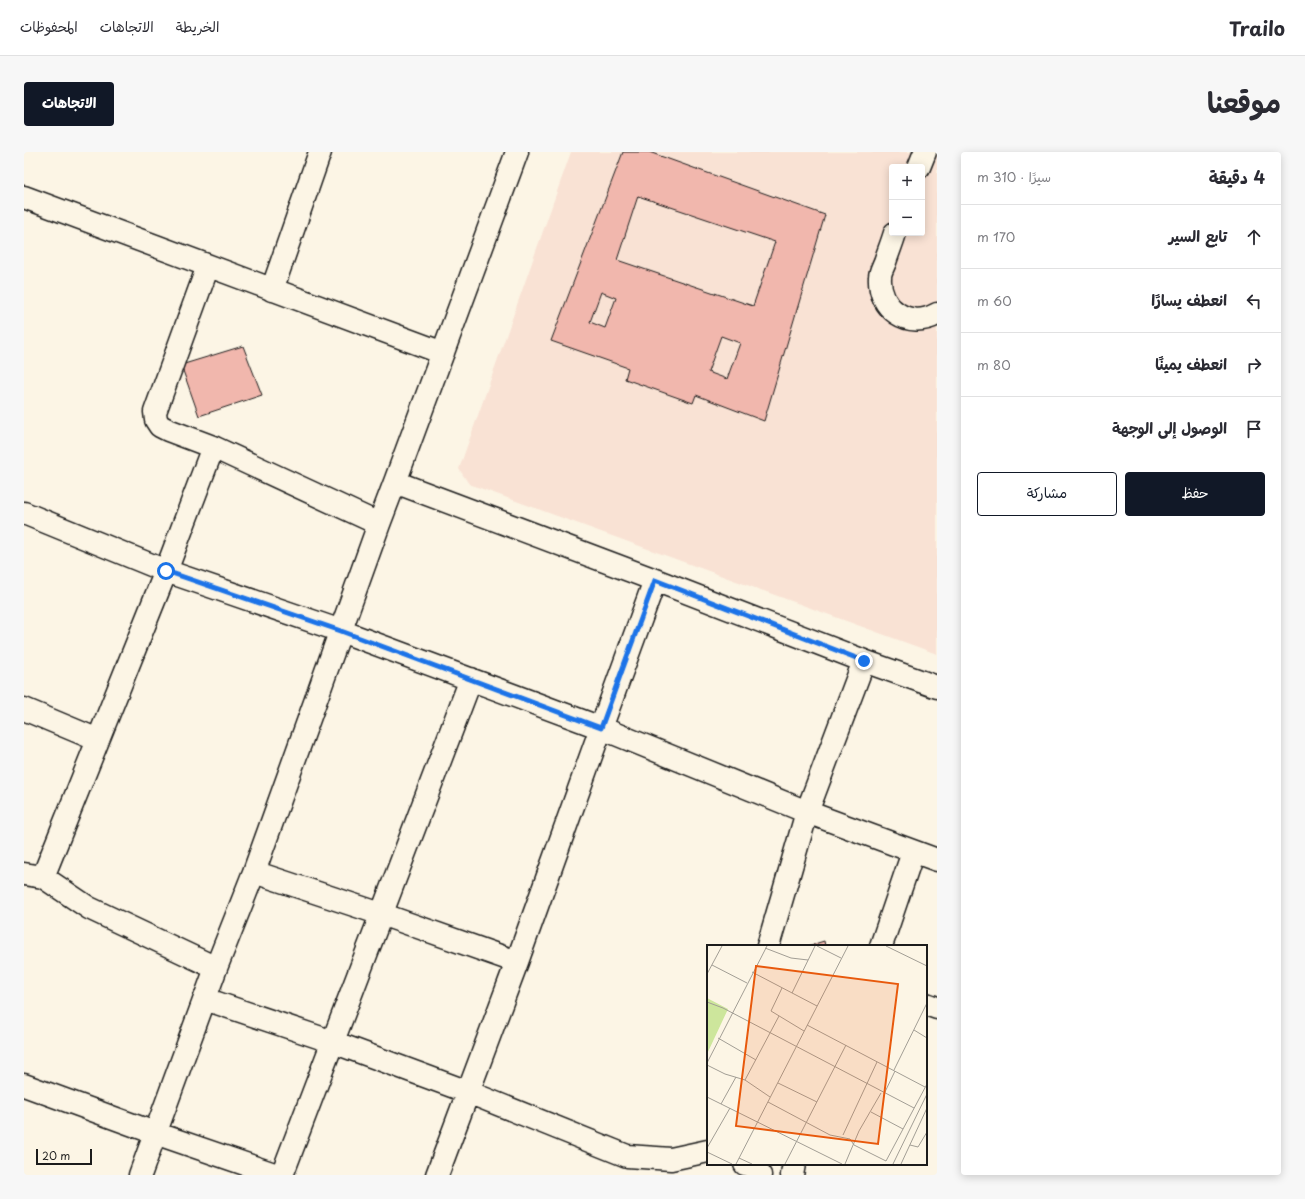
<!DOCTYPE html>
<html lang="ar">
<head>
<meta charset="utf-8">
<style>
	:root { --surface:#fff; --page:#f7f7f7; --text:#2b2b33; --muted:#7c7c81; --line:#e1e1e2; --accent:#111827 }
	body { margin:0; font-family:"Playpen Sans","Playpen Sans Arabic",sans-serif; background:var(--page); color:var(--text); direction:rtl }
	.controls { position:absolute; right:12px; top:12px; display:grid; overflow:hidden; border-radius:4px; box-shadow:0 2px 10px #0003 }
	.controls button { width:36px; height:36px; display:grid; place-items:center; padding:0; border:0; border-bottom:1px solid var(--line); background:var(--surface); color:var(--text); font:20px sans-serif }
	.scale { position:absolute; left:12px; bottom:10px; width:56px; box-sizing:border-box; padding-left:4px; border:2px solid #1c1c1c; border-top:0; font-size:11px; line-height:14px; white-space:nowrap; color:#1c1c1c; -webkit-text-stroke:3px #fcf5e5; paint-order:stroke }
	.stop { position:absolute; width:12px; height:12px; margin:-9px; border:3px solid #1a73e8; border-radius:50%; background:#fff }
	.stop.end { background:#1a73e8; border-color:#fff; box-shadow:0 1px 4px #0008 }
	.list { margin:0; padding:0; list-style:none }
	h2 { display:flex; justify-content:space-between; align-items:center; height:52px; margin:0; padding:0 16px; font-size:17px }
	h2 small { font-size:13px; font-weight:400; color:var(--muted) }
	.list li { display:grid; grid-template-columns:26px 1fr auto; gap:12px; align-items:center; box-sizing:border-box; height:64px; padding:0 16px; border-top:1px solid var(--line) }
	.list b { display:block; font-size:15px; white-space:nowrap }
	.list em { font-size:13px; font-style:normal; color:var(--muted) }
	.actions { display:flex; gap:8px; padding:12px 16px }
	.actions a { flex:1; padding:9px 0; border:1px solid var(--accent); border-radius:4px; text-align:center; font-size:14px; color:var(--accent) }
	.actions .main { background:var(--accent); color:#fff }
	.icon { flex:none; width:22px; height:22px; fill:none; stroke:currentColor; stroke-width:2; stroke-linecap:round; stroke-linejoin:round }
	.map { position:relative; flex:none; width:913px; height:1023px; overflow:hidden; direction:ltr; border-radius:4px }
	header { display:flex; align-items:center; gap:24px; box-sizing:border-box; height:56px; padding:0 20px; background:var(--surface); border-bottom:1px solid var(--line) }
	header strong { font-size:19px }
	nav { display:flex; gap:22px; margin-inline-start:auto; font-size:14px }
	.intro { display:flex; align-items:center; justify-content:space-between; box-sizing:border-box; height:96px; padding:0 24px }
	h1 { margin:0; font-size:28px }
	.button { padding:10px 18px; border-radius:4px; background:var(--accent); color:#fff; font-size:14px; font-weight:700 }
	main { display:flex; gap:24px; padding:0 24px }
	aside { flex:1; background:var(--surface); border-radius:4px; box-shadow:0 2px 10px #0003 }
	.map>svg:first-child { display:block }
</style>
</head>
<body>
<header>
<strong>Trailo</strong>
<nav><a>الخريطة</a><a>الاتجاهات</a><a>المحفوظات</a></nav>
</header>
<div class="intro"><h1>موقعنا</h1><a class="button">الاتجاهات</a></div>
<main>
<aside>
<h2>4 دقيقة<small>سيرًا · 310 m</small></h2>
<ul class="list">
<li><svg class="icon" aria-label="ahead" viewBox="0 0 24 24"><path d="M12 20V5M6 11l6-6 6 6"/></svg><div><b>تابع السير</b></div><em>170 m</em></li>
<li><svg class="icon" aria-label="left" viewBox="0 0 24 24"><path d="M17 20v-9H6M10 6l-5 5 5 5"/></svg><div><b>انعطف يسارًا</b></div><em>60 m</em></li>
<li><svg class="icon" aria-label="right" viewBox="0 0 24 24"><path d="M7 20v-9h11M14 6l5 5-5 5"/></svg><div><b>انعطف يمينًا</b></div><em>80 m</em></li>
<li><svg class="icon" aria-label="arrive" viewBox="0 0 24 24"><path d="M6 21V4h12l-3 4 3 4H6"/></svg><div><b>الوصول إلى الوجهة</b></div></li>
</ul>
<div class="actions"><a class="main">حفظ</a><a>مشاركة</a></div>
</aside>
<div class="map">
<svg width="913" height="1023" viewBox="0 0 913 1023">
	<rect width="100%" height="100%" fill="#fcf5e5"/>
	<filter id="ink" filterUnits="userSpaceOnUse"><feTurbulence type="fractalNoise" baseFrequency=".025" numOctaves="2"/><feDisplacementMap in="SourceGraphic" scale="8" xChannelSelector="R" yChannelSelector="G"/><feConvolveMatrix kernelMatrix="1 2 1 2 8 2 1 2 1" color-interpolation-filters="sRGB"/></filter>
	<g filter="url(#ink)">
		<!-- built -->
		<path fill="#f9e2d4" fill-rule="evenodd" d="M547 0H913V502L445 332 435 317ZM868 15H898V81H868Z"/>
		<!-- building -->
		<path fill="#f1b7ad" stroke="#1c1c1c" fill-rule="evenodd" d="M599 0H625L801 63 740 269 672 243 669 251 601 227 604 216 527 189ZM614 44 751 90 729 154 593 108ZM577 140 592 146 581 176 566 170ZM697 184 716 191 703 227 684 220Z
			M219 194 238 243 175 264 157 213Z
			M800 789 801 794H784Z"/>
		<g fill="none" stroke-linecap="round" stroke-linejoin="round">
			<defs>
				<path id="minor" d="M895 15 901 0
					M0 45 419 201
					M871 81C868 91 864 101 861 110 859 115 856 120 856 125 854 157 885 178 913 162
					M184 114 131 260 132 268 136 274 144 278 189 295 355 372
					M248 138 296 0
					M371 330 631 428 840 509 913 535
					M0 361 142 419 317 479 577 576 783 660 913 708
					M0 557 74 588
					M230 720 357 762 493 810
					M0 722 19 725 65 756 192 816
					M19 725 142 419 189 295
					M744 794 783 660 840 509
					M857 794 889 700
					M181 847 309 890 444 940 603 1004 647 1007 684 999
					M902 852 913 856
					M0 933 131 981 253 1023
					M721 1012 730 1015 736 1023
					M116 1023 192 816 230 720 355 372 371 330 493 0
					M258 1023 447 527
					M413 1023 493 810 577 576 631 428
					M768 1023 770 1012"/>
			</defs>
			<!-- minor casing -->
			<use href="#minor" stroke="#1c1c1c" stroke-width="25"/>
			<!-- minor -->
			<use href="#minor" stroke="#fcf5e5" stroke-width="22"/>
		</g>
	</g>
	<g fill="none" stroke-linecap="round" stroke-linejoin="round" filter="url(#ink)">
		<!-- route -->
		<path stroke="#1a73e8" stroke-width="5" d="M142 419 317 479 577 576 631 428 840 509"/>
	</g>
	<!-- overview -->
	<g transform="translate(683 793)">
		<rect width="220" height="220" fill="#fcf5e5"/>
		<path d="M0 53 21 64 0 109Z" fill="#cde69c"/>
		<path fill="none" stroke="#a29e95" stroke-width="1" d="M110 1 134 13M179 1 220 21M58 3 84 13 101 15M5 20 40 38M45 27 110 61M0 29 15 1M75 43 64 66 97 86M85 48 108 1M0 57 16 63 207 163M100 80 218 142M207 85 220 93M11 93 49 115M0 118 60 1M0 120 18 129 38 135 63 152M187 125 220 58M38 135 72 71M71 138 110 157M177 149 188 126M0 152 135 219M61 157 123 190 143 194 147 200 179 216 220 139M14 159 29 132M164 167 196 184M136 190 170 117M203 200 211 202 220 187M0 203 23 163M0 207 25 219M32 213 45 219M29 219 141 1M78 219 139 100M138 219 152 186 174 148M186 219 220 149M194 219 220 163"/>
		<path fill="#e8590c" fill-opacity="0.15" stroke="#e8590c" stroke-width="2" d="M49 21 191 39 171 199 29 181Z"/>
		<rect width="220" height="220" fill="none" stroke="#1c1c1c" stroke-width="2"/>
	</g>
</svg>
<div class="controls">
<button>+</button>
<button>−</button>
</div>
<div class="scale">20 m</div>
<div class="stop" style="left:142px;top:419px"></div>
<div class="stop end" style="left:840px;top:509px"></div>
</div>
</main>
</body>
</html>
